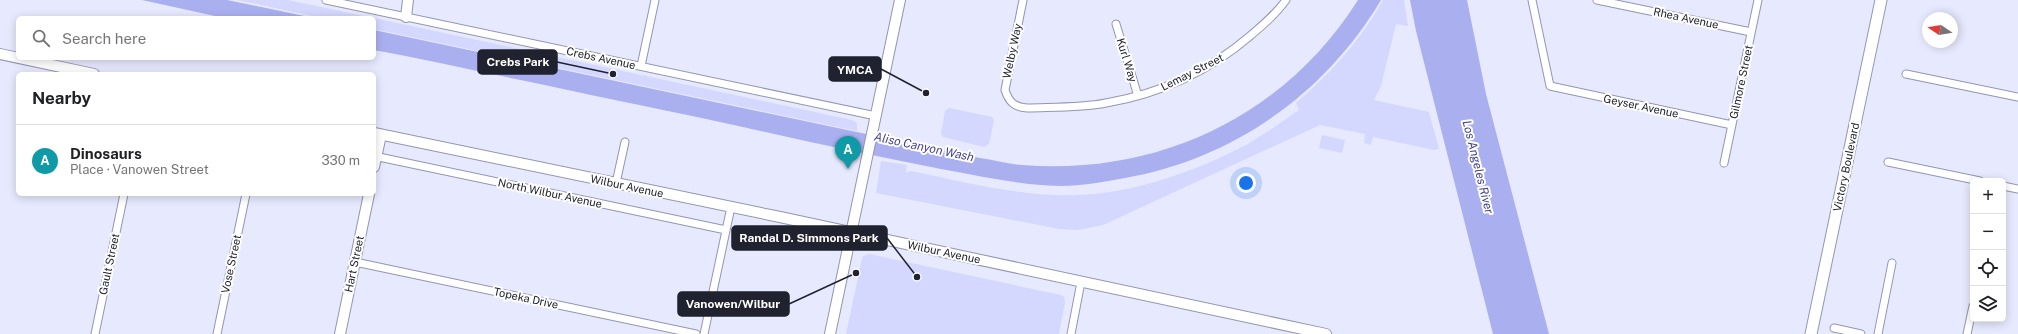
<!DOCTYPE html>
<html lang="en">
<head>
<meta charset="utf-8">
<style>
	:root { --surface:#fff; --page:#f6f6f6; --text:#202124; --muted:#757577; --line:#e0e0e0; --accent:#0b8043 }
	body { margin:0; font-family:"Public Sans",sans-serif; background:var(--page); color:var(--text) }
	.controls { position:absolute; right:12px; bottom:12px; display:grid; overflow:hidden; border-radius:6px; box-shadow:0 2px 10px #0003 }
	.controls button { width:36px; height:36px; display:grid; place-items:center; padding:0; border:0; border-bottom:1px solid var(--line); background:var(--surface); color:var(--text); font:20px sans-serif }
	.compass { position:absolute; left:1922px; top:12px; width:36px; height:36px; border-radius:50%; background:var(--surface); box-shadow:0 2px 10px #0003; rotate:282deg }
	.you { position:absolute; left:1246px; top:183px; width:14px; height:14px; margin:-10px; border:3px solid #fff; border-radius:50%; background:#1a73e8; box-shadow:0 0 0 6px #1a73e833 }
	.badge { display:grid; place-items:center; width:26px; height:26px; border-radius:50%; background:var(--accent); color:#fff; font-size:13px; font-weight:700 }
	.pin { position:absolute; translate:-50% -33px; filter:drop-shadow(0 1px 2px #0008) }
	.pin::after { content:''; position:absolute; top:21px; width:14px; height:12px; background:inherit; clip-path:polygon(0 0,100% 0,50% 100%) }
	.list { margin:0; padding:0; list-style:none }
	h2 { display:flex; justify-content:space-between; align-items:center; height:52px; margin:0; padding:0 16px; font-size:17px }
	h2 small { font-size:13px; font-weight:400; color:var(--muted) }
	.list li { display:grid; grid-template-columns:26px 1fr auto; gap:12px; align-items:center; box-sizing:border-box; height:72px; padding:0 16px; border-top:1px solid var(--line) }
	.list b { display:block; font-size:15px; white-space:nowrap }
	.list p { margin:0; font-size:13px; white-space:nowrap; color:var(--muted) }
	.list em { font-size:13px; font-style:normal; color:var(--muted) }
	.icon { flex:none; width:22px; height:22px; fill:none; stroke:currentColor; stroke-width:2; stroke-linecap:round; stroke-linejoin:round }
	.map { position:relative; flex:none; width:2018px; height:334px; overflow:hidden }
	.search { position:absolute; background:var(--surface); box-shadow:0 2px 10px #0003; left:16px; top:16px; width:360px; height:44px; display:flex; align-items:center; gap:10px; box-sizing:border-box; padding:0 14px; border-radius:6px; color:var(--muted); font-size:15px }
	.panel { position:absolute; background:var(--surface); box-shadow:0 2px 10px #0003; left:16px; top:72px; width:360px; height:124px; border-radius:6px }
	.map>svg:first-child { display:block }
</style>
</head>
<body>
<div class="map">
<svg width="2018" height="334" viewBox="0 0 2018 334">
	<rect width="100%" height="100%" fill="#e7e9fe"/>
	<!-- green -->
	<path fill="#d4d8fe" d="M237 0H288L373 18H322Z
		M1383 0H1404L1408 26 1396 24 1381 86 1374 100 1429 112 1439 149 1434 150 1373 137 1371 145 1364 143 1365 134 1320 125 1103 225 1078 230 1059 229 876 193 881 161 907 165 906 173 911 171C965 182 1020 197 1076 195 1132 194 1196 171 1246 145 1264 135 1281 122 1299 110L1296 103C1330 74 1361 40 1383 0Z
		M374 18 852 120 857 123V131L374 29Z
		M949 108 992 117 994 121 989 144 984 147 943 137 941 134 945 111Z
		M1322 135 1345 140 1342 153 1319 148Z
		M869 254 1061 295 1064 297 1065 302 1059 334H846L862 259 863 256Z"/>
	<!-- water -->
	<path fill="#aaaff0" d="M142 0H227L314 18H224Z
		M1358 0H1381C1325 94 1233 159 1125 178 1103 182 1082 186 1060 186 1019 185 981 176 941 169 875 156 809 142 743 127 675 112 608 99 540 84 485 73 430 60 374 50V30L980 158C994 160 1008 164 1022 165 1158 176 1285 116 1358 0Z
		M1410 0H1467L1486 94 1549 334H1493L1416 31Z"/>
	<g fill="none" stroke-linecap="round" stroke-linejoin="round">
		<defs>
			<path id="street" d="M326 0 876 116
				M1023 0 1005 90C1009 102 1014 107 1027 108 1053 107 1080 108 1106 103 1159 94 1209 71 1250 36 1263 25 1276 14 1286 0
				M1532 0 1550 86 1732 125
				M1597 0 1751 32
				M1116 24 1138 96
				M641 66 655 0
				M1906 74 2018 97
				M374 156 726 230
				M1888 162 1980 181
				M1724 163 1758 0
				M616 183 625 142
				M2003 186 2018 189
				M355 262 696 334
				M1834 328 1861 334
				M95 334 124 194
				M217 334 246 194
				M704 334 731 207
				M1071 334 1081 282
				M1878 334 1892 263
				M1967 334 1973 306"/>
			<path id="secondary" d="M406 17 408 0
				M0 54 94 74
				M374 133 780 217 1326 334
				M374 167 381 135
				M340 334 369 194
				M830 334 900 0"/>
			<path id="primary" d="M1811 334 1881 0"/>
		</defs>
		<!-- street casing -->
		<use href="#street" stroke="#9295b4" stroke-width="9"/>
		<!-- secondary casing -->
		<use href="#secondary" stroke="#9295b4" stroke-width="12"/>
		<!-- primary casing -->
		<use href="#primary" stroke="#9295b4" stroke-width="13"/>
		<!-- street -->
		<use href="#street" stroke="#fff" stroke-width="7"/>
		<!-- secondary -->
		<use href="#secondary" stroke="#fff" stroke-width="10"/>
		<!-- primary -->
		<use href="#primary" stroke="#fff" stroke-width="11"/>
	</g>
	<g text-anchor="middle" stroke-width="4" stroke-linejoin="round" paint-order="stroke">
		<!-- street labels -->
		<g font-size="11" fill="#21222f" stroke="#fff">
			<text transform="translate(1686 18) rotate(12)" y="4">Rhea Avenue</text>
			<text transform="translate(1012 51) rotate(-78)" y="4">Welby Way</text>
			<text transform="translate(601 58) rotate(12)" y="4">Crebs Avenue</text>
			<text transform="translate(1127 60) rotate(73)" y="4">Kurl Way</text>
			<text transform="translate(1192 72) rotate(-27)" y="4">Lemay Street</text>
			<text transform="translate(1741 82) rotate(-78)" y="4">Gilmore Street</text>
			<text transform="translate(1641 106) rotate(12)" y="4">Geyser Avenue</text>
			<text transform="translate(1846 167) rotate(-78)" y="4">Victory Boulevard</text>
			<text transform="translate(627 186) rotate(12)" y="4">Wilbur Avenue</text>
			<text transform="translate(550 193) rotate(12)" y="4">North Wilbur Avenue</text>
			<text transform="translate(944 252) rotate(12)" y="4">Wilbur Avenue</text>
			<text transform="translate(109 264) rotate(-78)" y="4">Gault Street</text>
			<text transform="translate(231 264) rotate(-78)" y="4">Vose Street</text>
			<text transform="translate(354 264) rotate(-78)" y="4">Hart Street</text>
			<text transform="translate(526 298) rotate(12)" y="4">Topeka Drive</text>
		</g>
		<!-- water labels -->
		<g font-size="12" font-style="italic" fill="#44428f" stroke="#fff">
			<text transform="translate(924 147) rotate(12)" y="4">Aliso Canyon Wash</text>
			<text transform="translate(1478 167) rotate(76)" y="4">Los Angeles River</text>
		</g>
	</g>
	<!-- callouts -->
	<path fill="none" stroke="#21222f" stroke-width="1.5" d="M613 74L557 62M926 93L881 69M917 277L887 238M856 273L789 304"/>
	<g fill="#21222f" stroke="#fff" stroke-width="1.5">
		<circle cx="613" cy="74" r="4"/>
		<circle cx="926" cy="93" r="4"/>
		<circle cx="917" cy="277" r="4"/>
		<circle cx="856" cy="273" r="4"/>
	</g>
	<g fill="#21222f" stroke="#21222f" stroke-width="1.5">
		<rect x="478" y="50" width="79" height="24" rx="4"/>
		<rect x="829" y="57" width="52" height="24" rx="4"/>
		<rect x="732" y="226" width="155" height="24" rx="4"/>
		<rect x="678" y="292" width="111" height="24" rx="4"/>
	</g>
	<g font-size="12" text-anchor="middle" font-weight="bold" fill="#fff">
		<text x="518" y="66">Crebs Park</text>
		<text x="855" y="74">YMCA</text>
		<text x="809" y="242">Randal D. Simmons Park</text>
		<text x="733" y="308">Vanowen/Wilbur</text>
	</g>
</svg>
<div class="controls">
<button>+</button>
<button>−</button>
<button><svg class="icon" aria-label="locate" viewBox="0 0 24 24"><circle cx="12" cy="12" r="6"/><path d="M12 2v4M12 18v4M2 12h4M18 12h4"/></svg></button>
<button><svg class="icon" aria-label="layers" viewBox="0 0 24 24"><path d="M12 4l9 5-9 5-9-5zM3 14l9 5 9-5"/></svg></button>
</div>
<svg class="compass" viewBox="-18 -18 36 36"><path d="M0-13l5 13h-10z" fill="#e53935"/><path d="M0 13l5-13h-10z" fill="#757577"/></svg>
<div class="you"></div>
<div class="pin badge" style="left:848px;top:169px;background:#0f9aa8">A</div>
<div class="search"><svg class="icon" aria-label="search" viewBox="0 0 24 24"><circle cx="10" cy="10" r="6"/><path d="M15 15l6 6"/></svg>Search here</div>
<section class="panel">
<h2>Nearby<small></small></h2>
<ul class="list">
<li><span class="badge" style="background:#0f9aa8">A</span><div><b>Dinosaurs</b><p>Place · Vanowen Street</p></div><em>330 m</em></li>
</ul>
</section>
</div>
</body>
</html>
